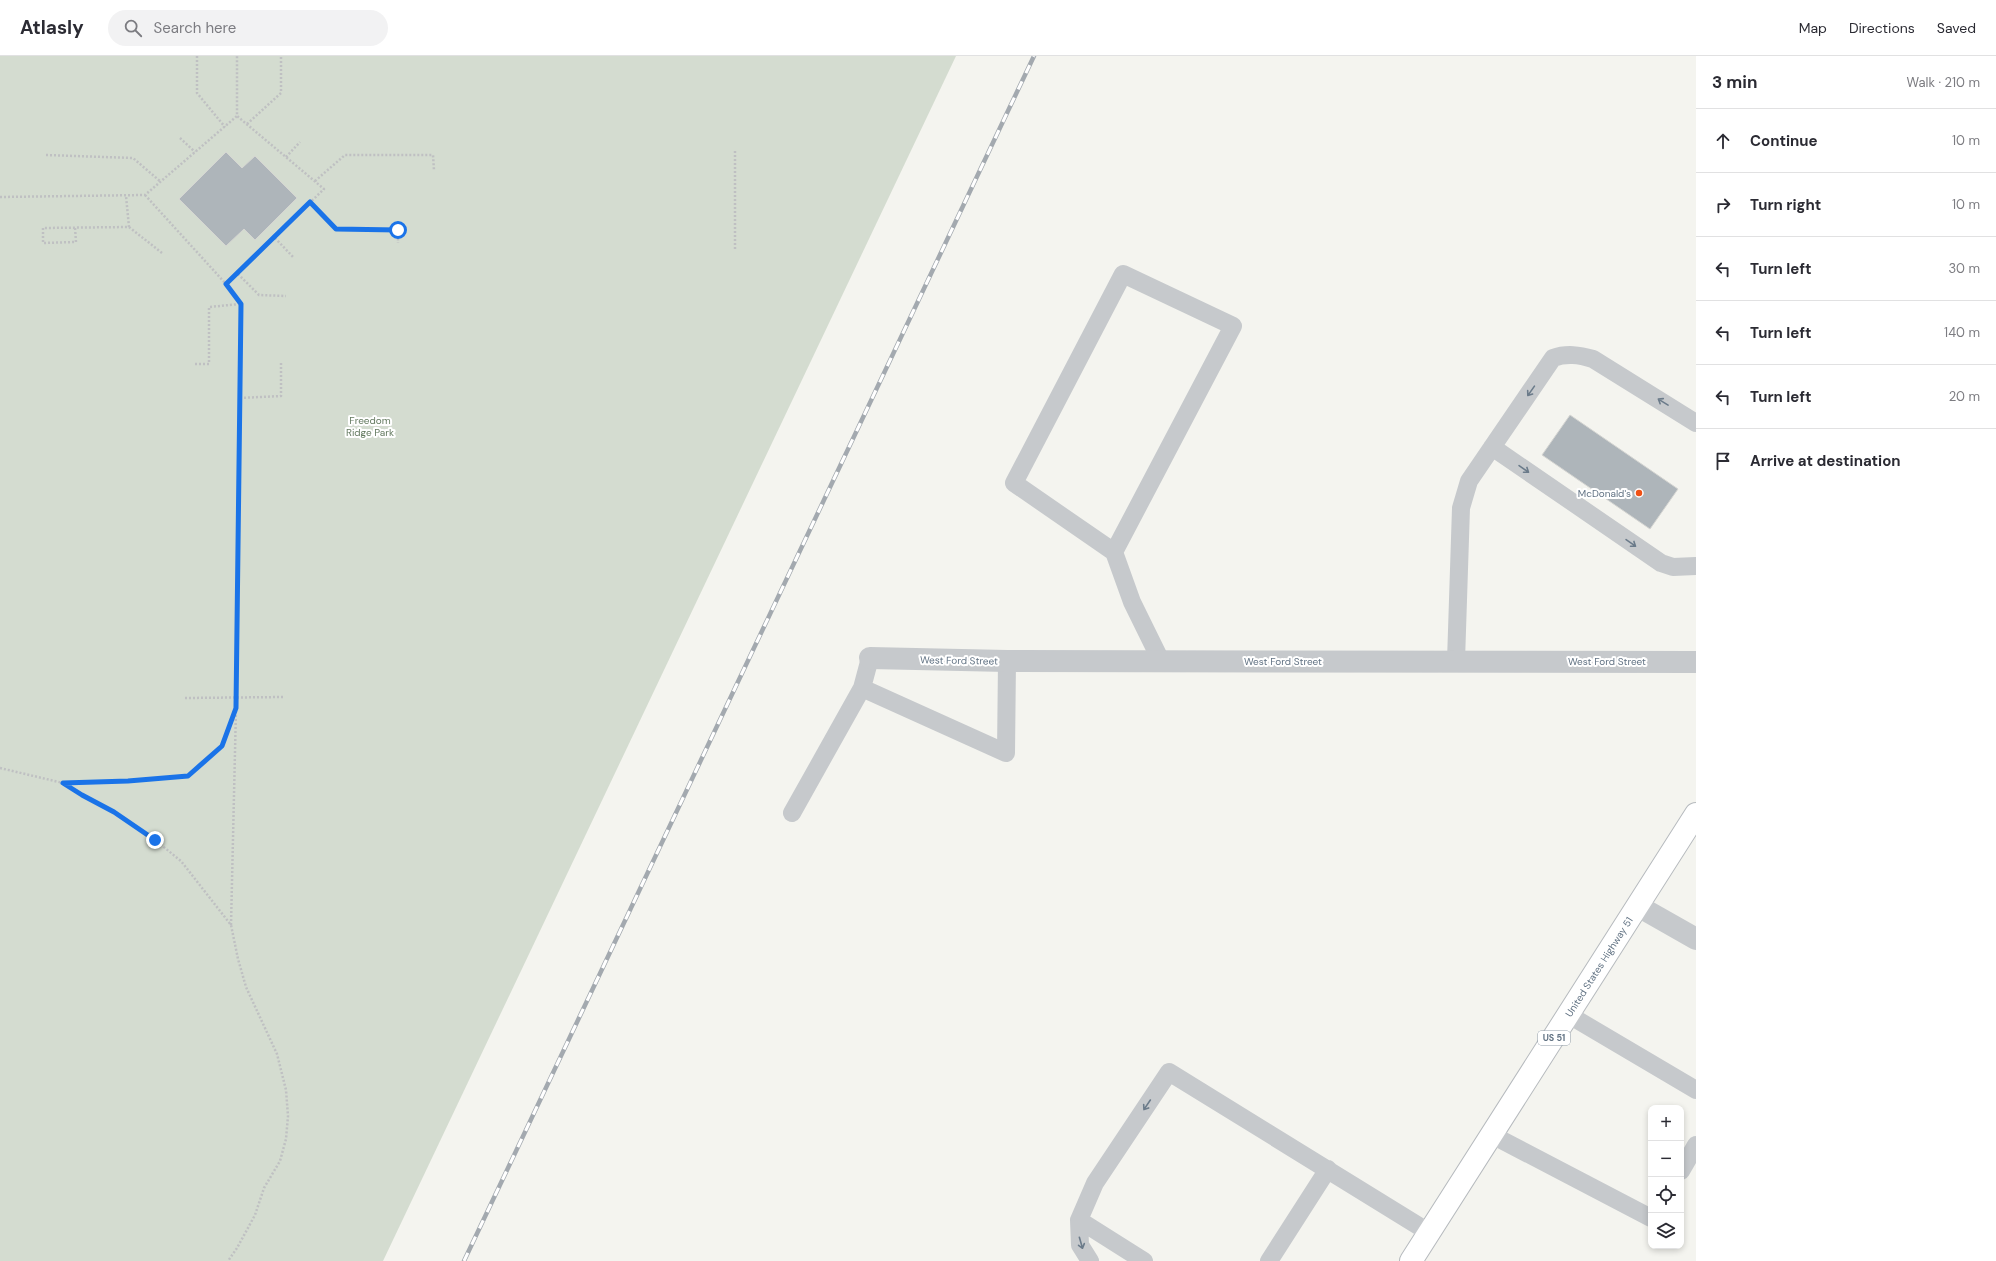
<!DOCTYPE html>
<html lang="en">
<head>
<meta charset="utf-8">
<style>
	:root { --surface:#fff; --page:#f2f2f3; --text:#2b2b33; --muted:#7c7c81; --line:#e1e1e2 }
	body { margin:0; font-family:"DM Sans",sans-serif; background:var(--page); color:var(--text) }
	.controls { position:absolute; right:12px; bottom:12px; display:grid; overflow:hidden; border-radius:8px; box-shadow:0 2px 6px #0003 }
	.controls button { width:36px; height:36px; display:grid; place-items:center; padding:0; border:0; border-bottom:1px solid var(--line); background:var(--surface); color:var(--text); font:20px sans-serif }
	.stop { position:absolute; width:12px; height:12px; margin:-9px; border:3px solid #1a73e8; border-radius:50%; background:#fff }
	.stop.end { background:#1a73e8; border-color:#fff; box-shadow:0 1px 4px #0008 }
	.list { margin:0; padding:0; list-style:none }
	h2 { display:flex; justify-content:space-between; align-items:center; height:52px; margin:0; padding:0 16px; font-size:17px }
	h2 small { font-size:13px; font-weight:400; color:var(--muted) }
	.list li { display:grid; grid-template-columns:26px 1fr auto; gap:12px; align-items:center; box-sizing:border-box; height:64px; padding:0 16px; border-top:1px solid var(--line) }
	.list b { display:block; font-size:15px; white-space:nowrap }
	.list em { font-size:13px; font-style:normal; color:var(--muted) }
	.icon { flex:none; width:22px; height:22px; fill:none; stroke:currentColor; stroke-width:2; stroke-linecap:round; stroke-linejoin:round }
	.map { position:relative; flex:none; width:1696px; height:1205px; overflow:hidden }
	header { display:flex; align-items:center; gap:24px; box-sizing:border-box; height:56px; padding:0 20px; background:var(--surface); border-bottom:1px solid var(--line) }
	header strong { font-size:19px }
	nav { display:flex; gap:22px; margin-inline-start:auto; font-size:14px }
	.search { width:280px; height:36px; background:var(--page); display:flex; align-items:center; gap:10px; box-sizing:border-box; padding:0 14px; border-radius:22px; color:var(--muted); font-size:15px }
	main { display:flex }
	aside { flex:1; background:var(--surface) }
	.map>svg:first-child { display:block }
</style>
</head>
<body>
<header>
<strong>Atlasly</strong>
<div class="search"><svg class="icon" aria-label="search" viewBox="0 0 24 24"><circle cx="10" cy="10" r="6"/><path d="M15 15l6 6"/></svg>Search here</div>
<nav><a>Map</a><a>Directions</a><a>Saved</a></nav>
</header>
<main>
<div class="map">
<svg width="1696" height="1205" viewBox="0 0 1696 1205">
	<rect width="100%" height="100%" fill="#f4f4ef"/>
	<!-- green -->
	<path fill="#d4dcd0" d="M0 0H956L383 1205H0Z"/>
	<!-- building -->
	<path fill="#aeb5ba" stroke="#d5d5d2" d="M226 96 242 112 255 100 297 142 255 184 244 173 226 190 179 143Z
		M1570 359 1678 433 1650 473 1542 399Z"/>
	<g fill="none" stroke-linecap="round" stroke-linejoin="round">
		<defs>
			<g id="primary">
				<path id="s1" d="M1411 1205 1696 758"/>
			</g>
		</defs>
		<!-- primary casing -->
		<use href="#primary" stroke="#b6babe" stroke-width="24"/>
		<!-- path -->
		<path stroke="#bfc0c2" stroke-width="2.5" stroke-dasharray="2 2" stroke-linecap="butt" d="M197 0V37L225 71
			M247 68 281 37V0
			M180 82 195 96
			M46 99 133 102 161 126
			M286 101 300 86
			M315 125 345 99H433L434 114
			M145 139 226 228 324 133 237 60
			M0 141 145 139 237 60V0
			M310 146 336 173 398 174V187
			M129 171 162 197
			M75 172 76 186 43 187V172L129 171 126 140
			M275 182 294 202
			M735 193V93
			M238 218 259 239 286 240
			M226 228 241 248 236 652 231 869
			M195 308H209V251L240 248
			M240 342 281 340V307
			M185 642 285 641
			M0 712 63 727 114 756 155 784 181 805 231 869 238 903 246 931 277 998 286 1034 288 1060 286 1083 280 1105 264 1132 255 1159 237 1192 228 1205
			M63 727 128 725 188 720 222 690 235 656"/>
		<!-- lane -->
		<path stroke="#c6c9cc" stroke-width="18" d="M1492 391 1661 507 1673 511 1696 510
			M1114 496 1233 270 1123 218 1014 427 1114 496 1132 546 1161 605
			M1456 605 1461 452 1469 425 1553 302C1567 297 1579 299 1593 303L1696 367
			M862 632 870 602
			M792 757 862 632 1006 697 1007 605
			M1569 959 1696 1034
			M1492 1079 1651 1162
			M1681 1115 1696 1089
			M1079 1164 1144 1205
			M1090 1205 1080 1189 1079 1164 1095 1127 1169 1016 1430 1177
			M1269 1205 1328 1113"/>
		<!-- street -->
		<path stroke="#c6c9cc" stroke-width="22" d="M870 602 1007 605 1696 606
			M1638 850 1696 883"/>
		<!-- primary -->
		<use href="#primary" stroke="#fff" stroke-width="22"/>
		<defs>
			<path id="rail" d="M464 1205 1034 0"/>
		</defs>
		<!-- rail casing -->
		<use href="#rail" stroke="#a3a9af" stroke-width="4.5"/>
		<!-- rail -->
		<use href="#rail" stroke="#fff" stroke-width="3" stroke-dasharray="9" stroke-linecap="butt"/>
	</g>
	<!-- one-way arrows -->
	<defs><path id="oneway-shaft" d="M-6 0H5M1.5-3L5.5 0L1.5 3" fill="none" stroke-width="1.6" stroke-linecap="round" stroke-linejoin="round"/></defs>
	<g stroke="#6b7b8a">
		<use href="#oneway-shaft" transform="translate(1531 335) rotate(125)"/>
		<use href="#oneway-shaft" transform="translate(1663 346) rotate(-148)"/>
		<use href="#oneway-shaft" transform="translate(1524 413) rotate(35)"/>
		<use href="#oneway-shaft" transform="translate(1631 487) rotate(35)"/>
		<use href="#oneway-shaft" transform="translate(1147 1049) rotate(124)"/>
		<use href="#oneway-shaft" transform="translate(1081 1187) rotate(74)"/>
	</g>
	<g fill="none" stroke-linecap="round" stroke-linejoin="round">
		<!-- route -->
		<path stroke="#1a73e8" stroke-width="5" d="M155 784 114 756 82 739 63 727 128 725 188 720 222 690 236 652 241 248 226 228 310 146 336 173 398 174"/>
	</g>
	<!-- markers -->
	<circle fill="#f05014" stroke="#fff" stroke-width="1.5" cx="1639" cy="437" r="4"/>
	<g text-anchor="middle" stroke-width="4" stroke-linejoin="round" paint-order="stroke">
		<!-- shield labels -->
		<rect fill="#fff" stroke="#909ca8" stroke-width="1" x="1538" y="975" width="32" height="14" rx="3"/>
		<g font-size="9" font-weight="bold" fill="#617283">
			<text x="1554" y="985">US 51</text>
		</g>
		<!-- park labels -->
		<g font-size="10" fill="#647a60" stroke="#fff">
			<text x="370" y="368">Freedom<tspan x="370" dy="12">Ridge Park</tspan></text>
		</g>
		<!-- poi labels -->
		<g font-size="10" fill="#617283" stroke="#fff" text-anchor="end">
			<text x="1631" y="441">McDonald's</text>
		</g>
		<!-- street labels -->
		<g font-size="10" fill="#617283" stroke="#fff">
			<text transform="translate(959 604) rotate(1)" y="4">West Ford Street</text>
			<text x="1283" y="609">West Ford Street</text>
			<text x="1607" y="609">West Ford Street</text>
			<text dy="4" stroke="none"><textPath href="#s1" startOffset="349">United States Highway 51</textPath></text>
		</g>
	</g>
</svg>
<div class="controls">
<button>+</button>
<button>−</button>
<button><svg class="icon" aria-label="locate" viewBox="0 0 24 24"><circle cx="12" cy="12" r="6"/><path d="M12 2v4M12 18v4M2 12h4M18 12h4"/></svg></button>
<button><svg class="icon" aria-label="layers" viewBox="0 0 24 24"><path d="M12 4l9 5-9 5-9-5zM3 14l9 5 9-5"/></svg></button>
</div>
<div class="stop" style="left:398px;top:174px"></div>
<div class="stop end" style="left:155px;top:784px"></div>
</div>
<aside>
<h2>3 min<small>Walk · 210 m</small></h2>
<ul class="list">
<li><svg class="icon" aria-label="ahead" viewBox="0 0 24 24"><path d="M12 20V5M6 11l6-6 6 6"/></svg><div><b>Continue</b></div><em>10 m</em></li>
<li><svg class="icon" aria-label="right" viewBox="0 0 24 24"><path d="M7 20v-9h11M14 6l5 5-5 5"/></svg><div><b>Turn right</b></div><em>10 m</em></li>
<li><svg class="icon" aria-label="left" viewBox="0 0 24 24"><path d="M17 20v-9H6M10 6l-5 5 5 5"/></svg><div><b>Turn left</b></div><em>30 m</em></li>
<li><svg class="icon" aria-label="left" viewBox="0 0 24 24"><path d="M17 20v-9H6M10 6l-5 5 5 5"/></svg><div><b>Turn left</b></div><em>140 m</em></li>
<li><svg class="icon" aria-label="left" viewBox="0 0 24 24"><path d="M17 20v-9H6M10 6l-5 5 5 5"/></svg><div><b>Turn left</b></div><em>20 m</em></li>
<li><svg class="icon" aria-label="arrive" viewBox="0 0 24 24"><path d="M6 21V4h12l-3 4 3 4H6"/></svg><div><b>Arrive at destination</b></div></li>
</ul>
</aside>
</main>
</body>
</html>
